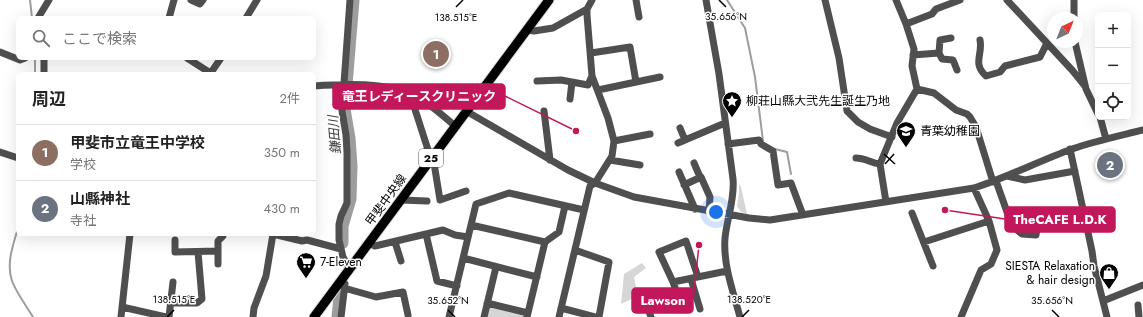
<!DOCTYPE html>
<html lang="ja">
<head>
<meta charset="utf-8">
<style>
	:root { --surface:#fff; --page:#f2f2f2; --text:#222; --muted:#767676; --line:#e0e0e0; --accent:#db2777 }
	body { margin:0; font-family:Jost,"Noto Sans JP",sans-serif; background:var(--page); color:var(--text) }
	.controls { position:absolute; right:12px; top:12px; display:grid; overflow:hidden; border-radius:6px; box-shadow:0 4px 16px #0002 }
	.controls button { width:36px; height:36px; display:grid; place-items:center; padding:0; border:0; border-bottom:1px solid var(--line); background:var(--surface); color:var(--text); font:20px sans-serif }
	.compass { position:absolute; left:1047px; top:12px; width:36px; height:36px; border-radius:50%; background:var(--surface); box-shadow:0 4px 16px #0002; rotate:43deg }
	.you { position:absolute; left:716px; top:212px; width:14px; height:14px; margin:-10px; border:3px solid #fff; border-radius:50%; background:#1a73e8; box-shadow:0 0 0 6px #1a73e833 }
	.badge { display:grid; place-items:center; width:26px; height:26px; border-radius:50%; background:var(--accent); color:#fff; font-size:13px; font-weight:700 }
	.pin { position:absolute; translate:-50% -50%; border:2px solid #fff; box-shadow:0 1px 4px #0006 }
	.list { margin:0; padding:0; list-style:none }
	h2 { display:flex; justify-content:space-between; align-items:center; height:52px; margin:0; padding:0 16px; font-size:17px }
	h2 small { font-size:13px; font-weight:400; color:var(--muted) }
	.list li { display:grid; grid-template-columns:26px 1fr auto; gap:12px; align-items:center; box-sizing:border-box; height:56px; padding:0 16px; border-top:1px solid var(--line) }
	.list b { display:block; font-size:15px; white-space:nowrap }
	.list p { margin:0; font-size:13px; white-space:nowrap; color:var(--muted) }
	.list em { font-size:13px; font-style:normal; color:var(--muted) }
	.icon { flex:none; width:22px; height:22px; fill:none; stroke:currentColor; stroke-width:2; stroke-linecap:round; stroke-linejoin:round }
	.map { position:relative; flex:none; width:1143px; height:317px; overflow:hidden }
	.search { position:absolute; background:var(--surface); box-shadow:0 4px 16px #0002; left:16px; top:16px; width:300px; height:44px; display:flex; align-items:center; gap:10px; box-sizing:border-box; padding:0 14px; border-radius:6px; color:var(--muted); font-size:15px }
	.panel { position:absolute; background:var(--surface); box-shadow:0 4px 16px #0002; left:16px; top:72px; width:300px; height:164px; border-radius:6px }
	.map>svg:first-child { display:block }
</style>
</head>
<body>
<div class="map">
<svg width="1143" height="317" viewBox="0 0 1143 317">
	<rect width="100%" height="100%" fill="#fff"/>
	<!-- green -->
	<path fill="#d6d6d6" d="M739 184 741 187 747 214 741 212 737 206 739 193Z
		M642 263 646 268 634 277 638 296 621 304 624 274Z
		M487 306 526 312 525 317H485Z"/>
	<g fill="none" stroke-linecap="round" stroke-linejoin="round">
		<!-- stream -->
		<path stroke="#9d9d9d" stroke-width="2" d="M30 0 32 18
			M727 0 745 28 755 77 763 141
			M35 58V74
			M775 149 787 152 791 174
			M18 228C13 245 6 264 12 281 16 292 27 307 33 317"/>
		<!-- river -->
		<path stroke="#9d9d9d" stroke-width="11" d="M343 243V226L351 199 352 166 350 138 345 109 354 0
			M337 317 340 287"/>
		<defs>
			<path id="major" d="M314 317 549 0"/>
		</defs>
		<!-- major casing -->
		<use href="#major" stroke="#dbdbdb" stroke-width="11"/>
		<!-- minor -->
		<path stroke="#4f4f4f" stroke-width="7" d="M191 0 200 4 203 0
			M636 0 639 17
			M706 0 719 74 733 179C735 199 727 218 725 238 723 265 733 291 740 317
			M825 0 839 58 847 111 858 122 870 129 892 137
			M896 0 906 24
			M1007 0 1072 70 1085 86
			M38 18 49 0
			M169 18 174 0
			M246 18 257 0
			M1074 18V0
			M527 30 534 31 553 28 587 9
			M980 40C983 55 972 63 986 76L1000 72 1005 66 1040 57 1047 43
			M1075 42 1086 89 1098 114
			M0 52 20 60 25 58
			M591 53 630 47 636 82
			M939 53 942 59 953 60 957 70
			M913 55 939 53 940 40 951 38
			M44 58V74
			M187 58 212 74
			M210 74 221 58
			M537 81 561 80 588 85 592 76
			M314 86C340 84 376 83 401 90 421 96 439 112 455 126
			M917 89 934 93 956 110 967 114 970 117 976 127 993 182
			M598 90 660 77
			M410 94 431 159
			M570 99 572 82
			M466 111 568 170 595 183 634 197 749 218 770 220 974 188C1008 177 1039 161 1072 149 1095 141 1119 136 1143 130
			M544 111 550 160
			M1100 117 1106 139
			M680 128 685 140
			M614 141 650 134
			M678 143 725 123
			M728 144 759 140 761 144 773 151 778 185 791 183 803 215
			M1070 149 1092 251 1094 266 1107 317
			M0 152 18 158
			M433 157 440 200 466 191
			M856 158C865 158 871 163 880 164
			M610 160 640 165
			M694 163 700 177
			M679 172 695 209
			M1007 176 1025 180 1075 171
			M996 181 1012 226 1022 234 1036 235 1038 223
			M684 185 701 177 710 197 709 212
			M401 200 427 201
			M886 202 880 164 897 123 917 89 912 66 914 49 906 24 932 14 936 9 960 0
			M912 213 933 266
			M471 225 545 242
			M273 234 302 241 307 240 341 249
			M426 234 437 281 457 286
			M175 240V252L218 251
			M395 242 401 261
			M924 242 989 221
			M369 243 375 246 443 230 455 235 468 237
			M575 250 609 262 599 317
			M463 258 537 277
			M218 264V241L223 236V234
			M350 269 343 257 339 240V224L341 216 347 203V152L346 135 342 111 350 0
			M691 279 700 309
			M673 282 727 271
			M344 288 376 297 403 292 408 315
			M1103 301 1143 285
			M171 303H197L202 299 198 252
			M487 303 528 313
			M1138 305 1139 317
			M122 307 166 317
			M561 308 595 317
			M121 317 130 234
			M169 317 173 282
			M253 317 254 308 266 276 273 234
			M341 317 345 284
			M449 317 476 204 509 193 584 210
			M484 317 496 267
			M527 317 545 242 559 232 565 206
			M559 317 590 186 595 183 612 156 614 141 608 118 592 76 587 15V9L592 0
			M651 317 647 306 678 296 673 282 659 252 686 241 698 277
			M961 317 981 270 991 264 997 250 989 221 974 188"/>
		<!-- major -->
		<use href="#major" stroke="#000" stroke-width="9"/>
	</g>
	<!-- ticks -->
	<path fill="none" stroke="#000" stroke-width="1.5" d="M719 0 726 7M456 7 463 0M884 154 895 164M885 164 894 154M448 310 455 317M1052 310 1059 317M167 317 174 310M742 317 749 310"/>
	<!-- icons -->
	<defs>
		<symbol id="sight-pin" viewBox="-11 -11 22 30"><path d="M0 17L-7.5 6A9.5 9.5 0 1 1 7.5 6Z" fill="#000" stroke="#fff"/><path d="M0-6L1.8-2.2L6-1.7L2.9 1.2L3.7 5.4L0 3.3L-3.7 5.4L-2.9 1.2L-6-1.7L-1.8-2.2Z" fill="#fff"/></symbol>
		<symbol id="school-pin" viewBox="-11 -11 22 30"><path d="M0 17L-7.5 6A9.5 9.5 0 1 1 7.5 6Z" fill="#000" stroke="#fff"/><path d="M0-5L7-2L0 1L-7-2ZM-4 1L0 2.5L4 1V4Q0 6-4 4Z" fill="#fff"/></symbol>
		<symbol id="supermarket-pin" viewBox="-11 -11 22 30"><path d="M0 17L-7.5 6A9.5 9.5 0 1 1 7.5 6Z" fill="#000" stroke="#fff"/><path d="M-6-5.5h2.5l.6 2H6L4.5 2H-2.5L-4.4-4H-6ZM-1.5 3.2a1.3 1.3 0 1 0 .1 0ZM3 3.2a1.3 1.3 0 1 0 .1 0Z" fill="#fff"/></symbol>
		<symbol id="shop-pin" viewBox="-11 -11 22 30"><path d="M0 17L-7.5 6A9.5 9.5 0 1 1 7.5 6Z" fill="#000" stroke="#fff"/><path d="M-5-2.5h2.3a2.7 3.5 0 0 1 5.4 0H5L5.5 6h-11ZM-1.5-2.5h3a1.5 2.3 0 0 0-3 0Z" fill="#fff"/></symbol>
	</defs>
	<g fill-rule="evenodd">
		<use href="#sight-pin" x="721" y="90" width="22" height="30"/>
		<use href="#school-pin" x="895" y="120" width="22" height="30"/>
		<use href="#supermarket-pin" x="295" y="251" width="22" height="30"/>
		<use href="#shop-pin" x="1098" y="262" width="22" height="30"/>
	</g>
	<g text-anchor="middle" stroke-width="3" stroke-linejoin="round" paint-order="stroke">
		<!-- shield labels -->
		<rect fill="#fff" stroke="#4c4c4c" stroke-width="1" x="419" y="149" width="24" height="18" rx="3"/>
		<g font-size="11" font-weight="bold" fill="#000">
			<text x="431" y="162">25</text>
		</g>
		<!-- poi labels -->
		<g font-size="12" fill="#000" stroke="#fff" text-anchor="start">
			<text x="746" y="105">柳荘山縣大弐先生誕生乃地</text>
			<text x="920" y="135">青葉幼稚園</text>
			<text x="320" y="266">7-Eleven</text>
			<text x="1095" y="270" text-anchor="end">SIESTA Relaxation<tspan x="1095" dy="14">&amp; hair design</tspan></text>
		</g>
		<!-- street labels -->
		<g font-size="12" fill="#000" stroke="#fff">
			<text transform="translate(386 200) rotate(-54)" y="4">甲斐中央線</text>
		</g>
		<!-- water labels -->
		<g font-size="13" font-style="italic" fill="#3e3e3e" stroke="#fff">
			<text transform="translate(334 135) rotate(-95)" y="5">鎌田川</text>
		</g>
	</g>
	<g font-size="10" text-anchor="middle" fill="#000" stroke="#fff" stroke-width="3" stroke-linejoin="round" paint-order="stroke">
		<text x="726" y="20">35.656°N</text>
		<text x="456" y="21">138.515°E</text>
		<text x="174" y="303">138.515°E</text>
		<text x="749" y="303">138.520°E</text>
		<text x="448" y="304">35.652°N</text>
		<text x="1052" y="304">35.656°N</text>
	</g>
	<!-- callouts -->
	<path fill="none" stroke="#c2185b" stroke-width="1.5" d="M576 131L505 96M945 210L1005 219M699 245L693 300"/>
	<g fill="#c2185b" stroke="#fff" stroke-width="1.5">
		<circle cx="576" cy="131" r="4"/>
		<circle cx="945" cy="210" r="4"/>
		<circle cx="699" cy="245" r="4"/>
	</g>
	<g fill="#c2185b" stroke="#c2185b" stroke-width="1.5">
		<rect x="333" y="84" width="172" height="25" rx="4"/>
		<rect x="1005" y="207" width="110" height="25" rx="4"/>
		<rect x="632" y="288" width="61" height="25" rx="4"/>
	</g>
	<g font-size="13" text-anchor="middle" font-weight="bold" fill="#fff">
		<text x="419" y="101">竜王レディースクリニック</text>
		<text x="1060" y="224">TheCAFE L.D.K</text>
		<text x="663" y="305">Lawson</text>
	</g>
</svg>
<div class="controls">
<button>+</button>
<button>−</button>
<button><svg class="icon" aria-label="locate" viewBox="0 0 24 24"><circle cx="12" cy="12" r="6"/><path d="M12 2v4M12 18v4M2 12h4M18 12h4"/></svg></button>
</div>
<svg class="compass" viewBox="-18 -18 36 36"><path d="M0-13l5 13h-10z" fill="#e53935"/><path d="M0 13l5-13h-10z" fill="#767676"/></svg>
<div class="you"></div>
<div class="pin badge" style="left:436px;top:54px;background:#8d6e63">1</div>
<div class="pin badge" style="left:1110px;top:165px;background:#6b7280">2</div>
<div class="search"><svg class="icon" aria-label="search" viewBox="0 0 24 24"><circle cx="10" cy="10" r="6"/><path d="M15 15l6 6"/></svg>ここで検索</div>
<section class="panel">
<h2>周辺<small>2件</small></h2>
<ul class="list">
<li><span class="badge" style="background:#8d6e63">1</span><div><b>甲斐市立竜王中学校</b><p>学校</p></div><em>350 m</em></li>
<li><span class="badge" style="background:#6b7280">2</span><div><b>山縣神社</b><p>寺社</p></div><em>430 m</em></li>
</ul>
</section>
</div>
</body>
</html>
